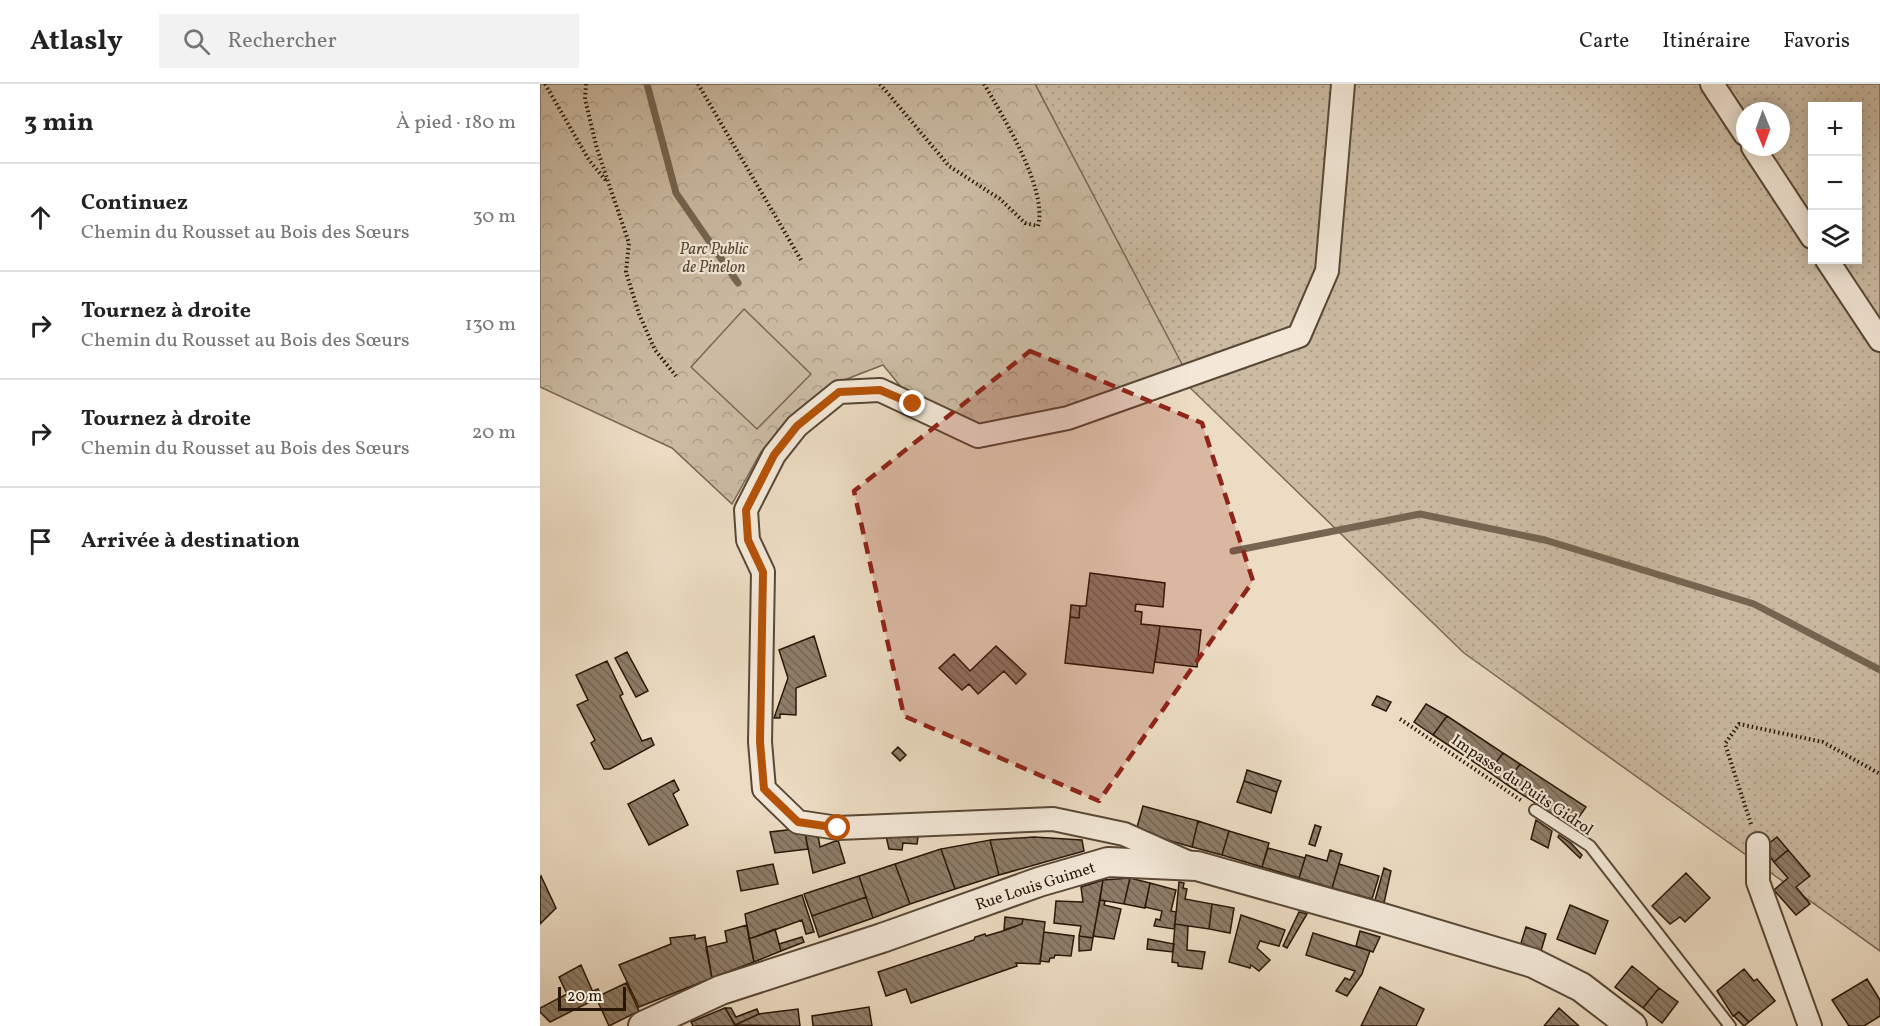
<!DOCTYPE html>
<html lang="fr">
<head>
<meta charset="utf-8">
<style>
	:root { --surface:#fff; --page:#f2f2f2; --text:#222; --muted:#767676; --line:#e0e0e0 }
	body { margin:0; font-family:Vollkorn,serif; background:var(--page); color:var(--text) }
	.controls { position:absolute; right:18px; top:18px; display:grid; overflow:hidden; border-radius:0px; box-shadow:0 3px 15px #0003 }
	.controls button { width:54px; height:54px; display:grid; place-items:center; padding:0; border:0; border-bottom:2px solid var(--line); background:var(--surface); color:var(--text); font:30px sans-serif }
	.compass { position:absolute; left:1196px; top:18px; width:54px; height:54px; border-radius:50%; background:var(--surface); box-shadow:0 3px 15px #0003; rotate:179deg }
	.scale { position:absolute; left:18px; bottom:15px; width:68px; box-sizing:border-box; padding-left:6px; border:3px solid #281707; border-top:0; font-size:16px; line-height:21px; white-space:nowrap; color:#281707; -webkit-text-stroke:4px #f3e8d8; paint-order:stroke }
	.stop { position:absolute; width:18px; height:18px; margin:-14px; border:4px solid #b45309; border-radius:50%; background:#fff }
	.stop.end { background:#b45309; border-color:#fff; box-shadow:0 2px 6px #0008 }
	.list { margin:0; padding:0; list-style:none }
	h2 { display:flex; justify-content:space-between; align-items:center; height:78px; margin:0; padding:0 24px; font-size:26px }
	h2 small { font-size:20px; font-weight:400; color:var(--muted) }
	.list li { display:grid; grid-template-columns:39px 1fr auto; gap:18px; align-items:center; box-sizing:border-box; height:108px; padding:0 24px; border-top:2px solid var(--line) }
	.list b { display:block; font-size:22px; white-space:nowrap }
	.list p { margin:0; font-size:20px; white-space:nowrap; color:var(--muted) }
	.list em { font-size:20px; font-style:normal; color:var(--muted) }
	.icon { flex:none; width:33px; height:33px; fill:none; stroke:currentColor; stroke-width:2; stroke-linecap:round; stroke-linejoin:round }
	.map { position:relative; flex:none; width:1340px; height:942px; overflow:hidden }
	header { display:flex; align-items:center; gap:36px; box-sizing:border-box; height:84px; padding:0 30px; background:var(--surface); border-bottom:2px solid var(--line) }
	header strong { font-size:28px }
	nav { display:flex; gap:33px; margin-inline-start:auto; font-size:21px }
	.search { width:420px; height:54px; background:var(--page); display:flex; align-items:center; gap:15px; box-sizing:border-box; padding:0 21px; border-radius:0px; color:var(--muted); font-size:22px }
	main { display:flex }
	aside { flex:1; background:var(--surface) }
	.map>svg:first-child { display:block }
</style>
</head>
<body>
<header>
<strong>Atlasly</strong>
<div class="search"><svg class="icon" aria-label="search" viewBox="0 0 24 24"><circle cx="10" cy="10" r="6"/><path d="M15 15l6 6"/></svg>Rechercher</div>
<nav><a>Carte</a><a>Itinéraire</a><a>Favoris</a></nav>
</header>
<main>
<aside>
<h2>3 min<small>À pied · 180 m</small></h2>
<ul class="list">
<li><svg class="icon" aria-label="ahead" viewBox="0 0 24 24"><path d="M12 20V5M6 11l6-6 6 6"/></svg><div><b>Continuez</b><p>Chemin du Rousset au Bois des Sœurs</p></div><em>30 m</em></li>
<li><svg class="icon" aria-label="right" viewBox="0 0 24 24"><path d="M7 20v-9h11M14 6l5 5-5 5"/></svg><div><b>Tournez à droite</b><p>Chemin du Rousset au Bois des Sœurs</p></div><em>130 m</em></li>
<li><svg class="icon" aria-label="right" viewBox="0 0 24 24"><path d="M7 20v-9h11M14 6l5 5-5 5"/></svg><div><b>Tournez à droite</b><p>Chemin du Rousset au Bois des Sœurs</p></div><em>20 m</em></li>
<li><svg class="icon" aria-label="arrive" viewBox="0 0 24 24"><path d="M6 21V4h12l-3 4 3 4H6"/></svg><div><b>Arrivée à destination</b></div></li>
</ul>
</aside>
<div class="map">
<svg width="1340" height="942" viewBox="0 0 1340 942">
	<defs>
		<pattern id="grass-dots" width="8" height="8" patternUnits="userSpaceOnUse" patternTransform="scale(1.5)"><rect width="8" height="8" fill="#cbbba3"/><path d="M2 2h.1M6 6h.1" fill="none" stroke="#aea08b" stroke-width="1.8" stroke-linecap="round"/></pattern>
		<pattern id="park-crowns" width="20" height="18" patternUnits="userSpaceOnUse" patternTransform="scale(1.5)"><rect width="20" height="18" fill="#cbbba3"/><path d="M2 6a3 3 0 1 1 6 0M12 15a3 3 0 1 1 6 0" fill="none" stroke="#aea08b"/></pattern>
		<pattern id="building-back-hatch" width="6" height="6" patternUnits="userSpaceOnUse" patternTransform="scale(1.5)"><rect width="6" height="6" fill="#8e7d69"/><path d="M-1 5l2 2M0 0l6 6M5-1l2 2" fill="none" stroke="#746554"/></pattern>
	</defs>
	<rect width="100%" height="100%" fill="#ecdcc3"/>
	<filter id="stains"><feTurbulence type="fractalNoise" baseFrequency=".00333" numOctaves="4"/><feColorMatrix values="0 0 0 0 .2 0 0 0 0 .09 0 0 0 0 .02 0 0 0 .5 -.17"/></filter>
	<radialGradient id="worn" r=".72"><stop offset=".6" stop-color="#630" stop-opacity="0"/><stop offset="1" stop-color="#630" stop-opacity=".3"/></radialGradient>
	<!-- grass -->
	<path fill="url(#grass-dots)" stroke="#7a6955" stroke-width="1.5" fill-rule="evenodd" d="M495 0H1340V867L924 569 645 299 642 282ZM1272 22H1318V176H1272ZM1205 27H1241V63H1205Z"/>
	<!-- park -->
	<path fill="url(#park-crowns)" stroke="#7a6955" stroke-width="1.5" d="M0 0H495L643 282 527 327 442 343 361 303 343 281 294 300 250 333 221 368 192 420 132 364 0 303Z"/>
	<!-- pitch -->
	<path fill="#cbbba3" stroke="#7a6955" stroke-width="1.5" d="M204 225 271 290 217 345 151 283Z"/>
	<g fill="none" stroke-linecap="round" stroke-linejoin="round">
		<!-- stream -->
		<path stroke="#756551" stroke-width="7" d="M107 0 136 109 198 199
			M693 467 880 430 1005 456 1214 520 1340 586"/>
	</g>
	<!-- building -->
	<path fill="url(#building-back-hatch)" stroke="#281707" stroke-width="1.5" d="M550 489 625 499 623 523 596 520 595 527 602 528 601 540 620 542 613 589 525 579 530 533 539 534 540 522H546Z
		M531 521 540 522 539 534 530 533Z
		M620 542 661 546 657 583 615 578Z
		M274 552 286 592 256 604V631L240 630V634H234L248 594 239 566Z
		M456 562 486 590 476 600 464 587 438 610 429 600 422 606 399 584 414 570 430 587Z
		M87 568 108 607 96 613 75 574Z
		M67 577 83 610 80 612 102 657 111 654 114 661 70 685H64L51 659 55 656 37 621 48 616 36 591Z
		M837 612 851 618 846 627 832 621Z
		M886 620 907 632 893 651 874 638Z
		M907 632 963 669 949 688 893 651Z
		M358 663 366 671 360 677 352 669Z
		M963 669 980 680 966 700 949 688Z
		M980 680 1046 723 1032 743 966 700Z
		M707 686 741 697 737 708 704 697Z
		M134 696 139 706 133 710 148 741 109 761 88 720Z
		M704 697 737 708 731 729 697 718Z
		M603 722 658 737 652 763 596 747Z
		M996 736 1012 747 1008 764 991 755Z
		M658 737 689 747 682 771 652 763Z
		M775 741 781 743 775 762 769 760Z
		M264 744 268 765 235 769 230 748Z
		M264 744 277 745 280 763 298 756 305 779 273 789Z
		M689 747 729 759 722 783 682 771Z
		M1019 751 1031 759 1042 771 1040 774 1018 753Z
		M346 752 378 753 377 760 363 759 362 766 349 765Z
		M494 753 542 756 544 767 459 791 450 756Z
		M1237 753 1248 766 1234 778 1223 764Z
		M450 756 459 791 415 805 401 765Z
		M728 764 765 774 759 794 722 783Z
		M401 765 415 805 370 820 355 780Z
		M790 766 802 770 792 804 759 794 766 771 787 777Z
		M1248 766 1270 792 1256 803 1270 820 1256 831 1234 806 1248 794 1234 778Z
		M233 780 238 800 201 807 197 787Z
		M355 780 370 820 333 834 319 792Z
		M799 780 839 792 832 815 792 804Z
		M844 784 851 787 844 819 835 816Z
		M1146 789 1170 814 1145 838 1140 833 1130 840 1112 822Z
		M1 792 16 824 0 840V794Z
		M319 792 326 813 272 832 264 810Z
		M590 794 584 820 560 816 563 796Z
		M590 794 610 799 605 824 584 820Z
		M563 796 553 854 539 852 541 842 514 839 516 817 543 818 541 803Z
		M639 798 644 799 643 804 647 805 645 815 672 820 669 845 635 840Z
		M610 799 636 806 631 827 636 828 634 845 614 842 616 835 620 836 622 827 605 823Z
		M262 811 274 848 266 850 262 836 209 855 205 830Z
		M326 813 333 834 279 853 272 832Z
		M560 816 565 817 564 821 581 825 574 855 553 852Z
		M672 820 694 824 690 849 669 845Z
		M1030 821 1068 837 1055 870 1017 855Z
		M759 828 767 830 747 864 743 862Z
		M701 831 745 846 739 862 720 857 717 864 730 876 719 887 711 881 710 884 689 878Z
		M465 833 483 835 482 840 464 846Z
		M483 835 505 838 500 880 476 879 477 882 371 919 366 905 346 912 338 888 434 856 435 853 445 850 446 852 466 846 482 840Z
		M635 840 648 842 647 866 665 868 662 885 638 882V879L632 878Z
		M207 841 214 878 172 894 166 863 187 858 185 847Z
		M986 843 1006 850 1001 867 981 859Z
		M235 845 241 867 214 878 209 855Z
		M820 847 840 853 833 868 816 862Z
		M504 848 534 852 531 872 515 871 514 874H510L509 878 500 877Z
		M773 849 830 867 822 890 807 912 796 907 805 894 810 896 815 887 766 871Z
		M155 851V855L165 853 172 894 99 923 79 881 131 860 130 854Z
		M539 852 553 854 551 866 539 867Z
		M262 853 264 858 241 867 239 860Z
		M608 855 634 860 633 868 607 865Z
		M41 881 56 915 10 938 0 928V924L27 910 19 893Z
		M1092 882 1119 904 1103 924 1075 903Z
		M1204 885 1214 897 1217 895 1235 917 1209 938 1199 928 1193 932 1177 907Z
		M1327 895 1340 916V932L1324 942H1309L1292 916Z
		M86 899 99 927 69 942 53 907 58 905 61 911Z
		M840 903 884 925 876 942H821Z
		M1119 904 1138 918 1122 939 1103 924Z
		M329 923 332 942H273L272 932Z
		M185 924H191L196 933 217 925 219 930 195 941Z
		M185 924 196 942H153L151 938Z
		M1019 924 1039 942H1004Z
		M258 925 260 942 195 941 219 930Z
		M1199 928 1209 938 1204 942 1194 932Z"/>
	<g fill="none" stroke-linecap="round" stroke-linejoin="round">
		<defs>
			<path id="service" d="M995 726 1050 762 1190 942"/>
			<path id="minor" d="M1172 0 1205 50
				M1213 63 1272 153
				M1287 176 1340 256
				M1218 760V798L1270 942
				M647 778 584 750 513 735 298 744 258 738 224 705 220 658 223 488 208 456 206 426 234 371 257 342 299 308 340 306 438 352 528 334 759 252 787 187 803 0"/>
			<path id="tertiary" d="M103 942 181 906 342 854 499 798 568 778 657 782 839 833 993 879 1041 903 1092 942"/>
		</defs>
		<!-- service casing -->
		<use href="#service" stroke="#594836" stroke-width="14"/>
		<!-- minor casing -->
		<use href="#minor" stroke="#594836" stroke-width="26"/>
		<!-- tertiary casing -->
		<use href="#tertiary" stroke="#594836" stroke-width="32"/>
		<!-- path -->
		<path stroke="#281707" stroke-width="4" stroke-dasharray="1.5 3" stroke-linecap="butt" d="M5 0 49 76 67 98
			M46 0 45 15 57 65 89 159 86 188 99 230 115 266 136 292
			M158 0 261 176
			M340 0 409 82 460 115 485 139 498 142C508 106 463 32 444 0
			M860 635 982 717
			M1211 740 1185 660 1199 640 1283 658 1340 690"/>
		<!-- service -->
		<use href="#service" stroke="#f3e8d8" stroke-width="10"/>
		<!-- minor -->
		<use href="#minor" stroke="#f3e8d8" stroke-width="22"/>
		<!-- tertiary -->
		<use href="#tertiary" stroke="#f3e8d8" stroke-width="28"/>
	</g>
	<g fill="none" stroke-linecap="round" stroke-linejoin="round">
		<!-- route -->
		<path stroke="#b45309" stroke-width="8" d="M298 744 258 738 224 705 220 658 223 488 208 456 206 426 234 371 257 342 299 308 340 306 373 320"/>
	</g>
	<!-- marked area -->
	<path fill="#8f2418" fill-opacity="0.2" stroke="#8f2418" stroke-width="4.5" stroke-dasharray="12 8" stroke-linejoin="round" d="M490 267 662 339 713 497 559 717 364 632 314 407Z"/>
	<g text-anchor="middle" stroke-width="4.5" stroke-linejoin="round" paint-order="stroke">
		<!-- park labels -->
		<g font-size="16" font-style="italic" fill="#594836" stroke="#f3e8d8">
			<text x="174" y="170">Parc Public<tspan x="174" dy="18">de Pinelon</tspan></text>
		</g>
		<!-- street labels -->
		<g font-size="16" fill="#281707" stroke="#f3e8d8">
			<text transform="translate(983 700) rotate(34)" y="6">Impasse du Puits Gidrol</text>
			<text transform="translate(495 801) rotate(-18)" y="6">Rue Louis Guimet</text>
		</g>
	</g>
	<rect width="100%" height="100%" filter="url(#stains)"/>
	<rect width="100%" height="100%" fill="url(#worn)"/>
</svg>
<div class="controls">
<button>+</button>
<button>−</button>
<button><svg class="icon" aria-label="layers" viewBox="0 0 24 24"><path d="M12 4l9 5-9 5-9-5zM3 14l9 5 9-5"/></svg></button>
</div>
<svg class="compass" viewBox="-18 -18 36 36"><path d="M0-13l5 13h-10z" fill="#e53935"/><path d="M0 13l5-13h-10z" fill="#767676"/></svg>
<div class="scale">20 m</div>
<div class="stop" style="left:298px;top:744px"></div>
<div class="stop end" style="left:373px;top:320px"></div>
</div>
</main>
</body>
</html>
